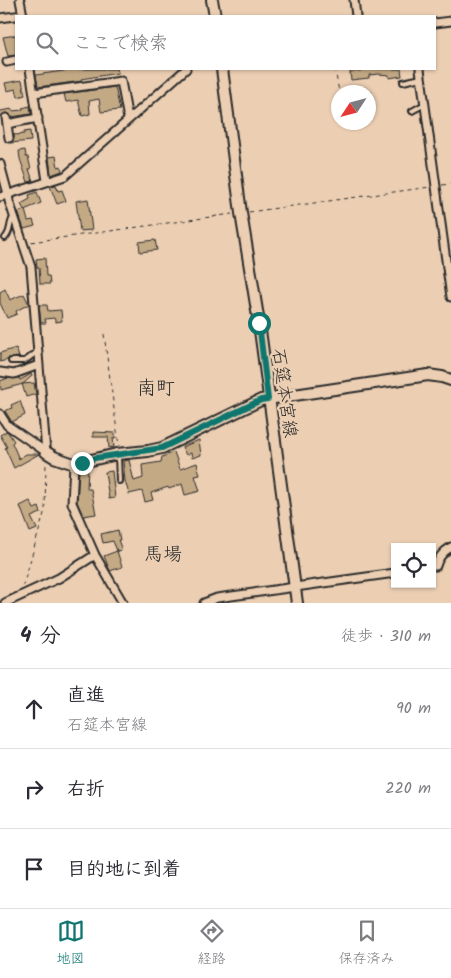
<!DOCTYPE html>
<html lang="ja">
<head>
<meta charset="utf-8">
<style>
	:root { --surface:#fff; --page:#f7f7f7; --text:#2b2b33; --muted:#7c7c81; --line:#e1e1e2; --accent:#0f766e }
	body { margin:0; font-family:Kalam,"Klee One",sans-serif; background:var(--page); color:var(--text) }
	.controls { position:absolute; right:15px; bottom:15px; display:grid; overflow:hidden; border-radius:0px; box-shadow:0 1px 4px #0004 }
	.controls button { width:45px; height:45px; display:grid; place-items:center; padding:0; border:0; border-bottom:1px solid var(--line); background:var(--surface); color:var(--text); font:25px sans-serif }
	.compass { position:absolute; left:331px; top:85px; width:45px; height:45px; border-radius:50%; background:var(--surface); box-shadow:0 1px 4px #0004; rotate:234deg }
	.stop { position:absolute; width:15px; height:15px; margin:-11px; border:4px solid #0f766e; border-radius:50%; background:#fff }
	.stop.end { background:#0f766e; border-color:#fff; box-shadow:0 1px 5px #0008 }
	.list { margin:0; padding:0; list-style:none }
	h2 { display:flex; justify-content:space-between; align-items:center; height:65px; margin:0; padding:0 20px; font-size:21px }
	h2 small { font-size:16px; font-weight:400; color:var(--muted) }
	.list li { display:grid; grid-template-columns:32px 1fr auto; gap:15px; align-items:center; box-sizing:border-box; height:80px; padding:0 20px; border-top:1px solid var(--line) }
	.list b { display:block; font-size:19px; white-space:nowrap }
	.list p { margin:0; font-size:16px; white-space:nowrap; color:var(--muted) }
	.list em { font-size:16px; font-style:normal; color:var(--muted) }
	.icon { flex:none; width:28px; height:28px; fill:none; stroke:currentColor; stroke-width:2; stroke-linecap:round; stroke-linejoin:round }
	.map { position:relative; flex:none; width:451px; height:603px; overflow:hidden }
	.search { position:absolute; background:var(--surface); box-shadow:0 1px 4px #0004; left:15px; right:15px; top:15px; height:55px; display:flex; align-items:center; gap:12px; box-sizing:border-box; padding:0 18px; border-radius:0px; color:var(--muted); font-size:19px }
	.sheet { height:305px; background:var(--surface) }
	nav { display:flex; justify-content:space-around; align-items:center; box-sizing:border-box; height:70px; border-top:1px solid var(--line); background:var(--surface); font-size:14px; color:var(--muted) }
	nav a { display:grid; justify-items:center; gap:2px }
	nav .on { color:var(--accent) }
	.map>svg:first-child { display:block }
</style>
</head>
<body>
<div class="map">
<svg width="451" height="603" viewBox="0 0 451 603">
	<rect width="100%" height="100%" fill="#eccfb3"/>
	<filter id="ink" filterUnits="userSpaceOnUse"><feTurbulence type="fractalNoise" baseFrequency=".02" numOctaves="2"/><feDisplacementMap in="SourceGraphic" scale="10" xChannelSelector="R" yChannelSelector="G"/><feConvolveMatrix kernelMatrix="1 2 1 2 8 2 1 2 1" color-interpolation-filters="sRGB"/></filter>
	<g filter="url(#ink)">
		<!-- building -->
		<path fill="#c4a985" stroke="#2b2b2b" d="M16 35V55L8 56 3 37Z
			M76 69H117L118 73 81 79 82 81 38 87 36 75Z
			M361 69H401L402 76 389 78V75L379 74 369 75V78L351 80 350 72 361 71Z
			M22 80 25 95 18 97 16 89 7 91 5 83Z
			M115 87 120 110 101 112 99 99 89 101 90 114 82 116 78 100 66 102 64 94Z
			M30 106 31 114 11 117 10 114 6 113 0 117V111L12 109V111L23 110 22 108Z
			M30 131 31 141 10 143 14 139V134L15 135 24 134V132Z
			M25 150 26 157H28L31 169H29L33 181 28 182 20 159 19 151Z
			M56 156 58 167 61 166 62 171 51 175 49 157Z
			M56 185 58 191 62 190 66 201 57 204 50 186Z
			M37 192 41 203 24 210 21 204 30 199 29 195Z
			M88 199 92 230 80 231 76 201Z
			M25 210 28 221 33 220 35 226 24 229 18 212Z
			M155 240 157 250 140 252 139 242Z
			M45 258 46 276H49L50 284H40L39 268H37L36 259Z
			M5 289 10 300 24 294 29 304 16 311 17 314 7 318 0 303V292Z
			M39 305H47L48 311 61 310 62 321 56 322 54 318 45 319 46 323H41Z
			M16 348 19 357 10 358 7 360 0 362V353Z
			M31 374 32 376 23 384 1 390 0 381 8 378H19L20 380Z
			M34 383 36 394 26 397 22 384Z
			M20 401 25 415 12 422 5 411 12 408 11 405Z
			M7 431 14 441 12 443 19 459 26 454H39L14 468 5 448 7 447 0 435Z
			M93 432 115 433V438H113L114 447 109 448 108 437H93Z
			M199 440 201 455 192 458 191 453 186 455 182 447Z
			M174 452 180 469 197 463 200 475 195 476 200 491 185 495 182 484 169 489 168 487 151 493 153 500 145 502 142 491 129 494 125 481 123 461 129 460 134 481 143 478 142 465 161 462 162 457Z
			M88 468 87 489H91L96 514 83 516 77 502 79 470Z
			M112 471 115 498 109 499 105 472Z
			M30 501 34 509 39 507 41 513 31 517 37 529 30 532 20 506Z
			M118 530 120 540H118L122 550 117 551 122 567 110 571 104 556 117 551 113 541 103 543 101 534Z"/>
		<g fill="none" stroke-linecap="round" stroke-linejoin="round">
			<defs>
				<path id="lane" d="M403 82 421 78
					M412 111 425 104
					M5 238C12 231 8 224 14 216
					M11 361H25L37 352
					M118 456 119 481"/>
				<path id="street" d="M20 0 23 16
					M354 0 356 16
					M0 18 23 15
					M435 23 451 21
					M7 62 16 60
					M30 69 47 181
					M420 69 451 297
					M34 93 121 81 128 119
					M6 118 9 138
					M7 124 38 118
					M0 164 8 194 9 201 31 267 46 452
					M0 197 65 176 186 69
					M0 372 14 374 39 365
					M0 414 7 425 46 452
					M74 464 72 503 95 555 123 603
					M432 566H436C438 557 443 552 451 547
					M5 603 59 578 95 555
					M204 603 217 598 395 573"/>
				<path id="secondary" d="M212 0 215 16
					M222 69 241 213 259 323 297 603
					M46 452 54 457 74 464 117 454 148 451 162 448 261 400 428 375 442 377 451 380"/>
			</defs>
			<!-- lane casing -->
			<use href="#lane" stroke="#2b2b2b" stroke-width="8"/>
			<!-- street casing -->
			<use href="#street" stroke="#2b2b2b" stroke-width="11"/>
			<!-- secondary casing -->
			<use href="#secondary" stroke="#2b2b2b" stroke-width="14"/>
			<!-- path -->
			<path stroke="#2b2b2b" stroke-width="1" stroke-dasharray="4 4" stroke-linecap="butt" d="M335 69 339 92
				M368 93 374 92
				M442 185 451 184
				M249 212 430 187
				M31 242 232 214
				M104 334 119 446
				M23 586 45 510 46 461"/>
			<!-- lane -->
			<use href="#lane" stroke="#eccfb3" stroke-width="4"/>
			<!-- street -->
			<use href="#street" stroke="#eccfb3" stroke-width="7"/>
			<!-- secondary -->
			<use href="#secondary" stroke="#eccfb3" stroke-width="10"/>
		</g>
	</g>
	<g fill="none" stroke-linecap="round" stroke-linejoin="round" filter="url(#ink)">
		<!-- route -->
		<path stroke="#0f766e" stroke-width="6" d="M82 463 95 458 162 448 261 400 268 399 259 323"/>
	</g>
	<g text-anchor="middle" stroke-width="5" stroke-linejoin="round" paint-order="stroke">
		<!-- street labels -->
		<g font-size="18" fill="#2b2b2b" stroke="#eccfb3">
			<text transform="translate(285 393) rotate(82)" y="6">石筵本宮線</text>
		</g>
		<!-- neighbourhood labels -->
		<g font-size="19" fill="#2b2b2b" stroke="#eccfb3">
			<text x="156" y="394">南町</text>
			<text x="163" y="560">馬場</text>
		</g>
	</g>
</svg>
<div class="controls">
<button><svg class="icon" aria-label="locate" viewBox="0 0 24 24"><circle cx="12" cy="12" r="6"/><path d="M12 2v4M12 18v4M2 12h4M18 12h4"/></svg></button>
</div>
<svg class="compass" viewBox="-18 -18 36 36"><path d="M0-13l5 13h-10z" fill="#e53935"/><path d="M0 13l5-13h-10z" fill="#7c7c81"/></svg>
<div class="stop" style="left:259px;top:323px"></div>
<div class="stop end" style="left:82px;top:463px"></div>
<div class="search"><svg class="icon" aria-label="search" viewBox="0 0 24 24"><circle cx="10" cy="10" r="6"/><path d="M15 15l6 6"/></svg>ここで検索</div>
</div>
<section class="sheet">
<h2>4 分<small>徒歩 · 310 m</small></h2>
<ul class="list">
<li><svg class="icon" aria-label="ahead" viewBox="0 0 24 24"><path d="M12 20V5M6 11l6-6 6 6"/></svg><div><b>直進</b><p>石筵本宮線</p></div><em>90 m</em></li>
<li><svg class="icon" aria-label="right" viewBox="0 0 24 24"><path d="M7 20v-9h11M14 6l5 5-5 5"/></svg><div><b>右折</b></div><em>220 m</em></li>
<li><svg class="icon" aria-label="arrive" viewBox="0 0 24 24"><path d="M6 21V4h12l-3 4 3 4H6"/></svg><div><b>目的地に到着</b></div></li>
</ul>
</section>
<nav>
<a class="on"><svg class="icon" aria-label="map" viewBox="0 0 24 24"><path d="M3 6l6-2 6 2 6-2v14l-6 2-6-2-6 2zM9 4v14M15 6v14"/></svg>地図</a>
<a><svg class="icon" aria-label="directions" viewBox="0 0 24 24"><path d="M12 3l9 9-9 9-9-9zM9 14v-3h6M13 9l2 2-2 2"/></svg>経路</a>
<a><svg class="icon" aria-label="saved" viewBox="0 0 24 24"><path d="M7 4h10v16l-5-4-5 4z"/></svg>保存済み</a>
</nav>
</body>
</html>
